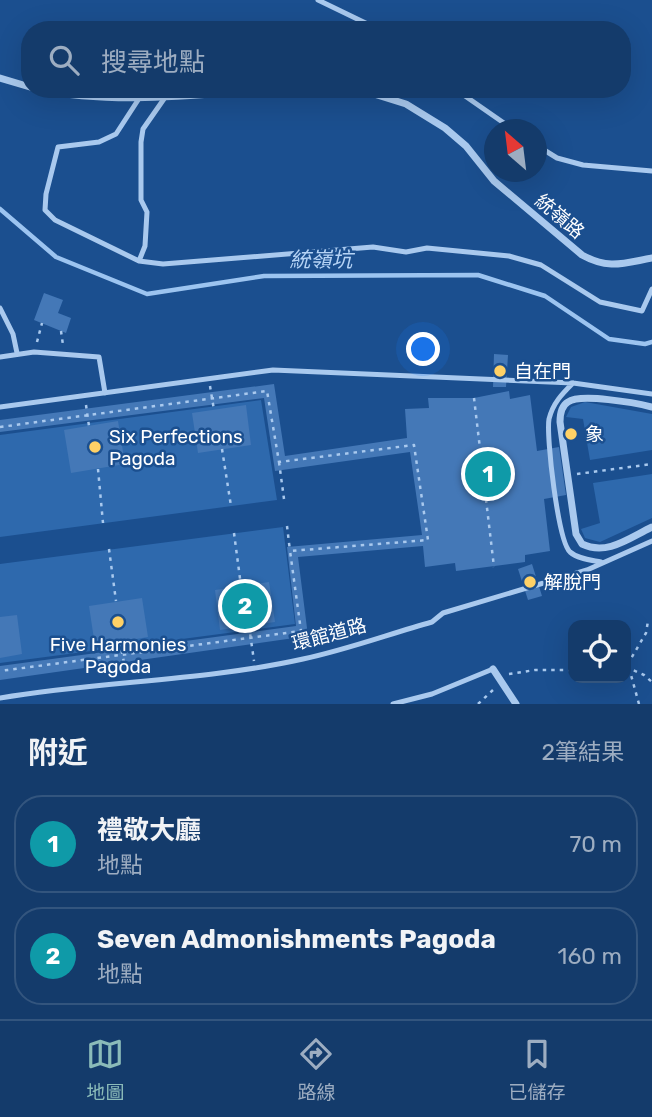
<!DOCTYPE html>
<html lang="zh-TW">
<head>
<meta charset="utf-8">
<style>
	:root { --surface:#143b6b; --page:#1d4271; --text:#f1f3f6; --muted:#9dadc1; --line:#33557e; --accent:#8bbbb9 }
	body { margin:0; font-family:Rubik,"Noto Sans TC",sans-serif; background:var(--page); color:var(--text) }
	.controls { position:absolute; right:21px; bottom:21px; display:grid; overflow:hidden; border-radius:14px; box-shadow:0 7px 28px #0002 }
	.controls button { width:63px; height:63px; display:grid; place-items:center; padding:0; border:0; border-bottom:2px solid var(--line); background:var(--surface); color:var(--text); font:35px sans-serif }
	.compass { position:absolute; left:484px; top:119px; width:63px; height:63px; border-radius:50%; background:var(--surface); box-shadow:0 7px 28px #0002; rotate:332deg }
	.you { position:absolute; left:424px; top:350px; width:24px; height:24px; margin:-18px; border:5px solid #fff; border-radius:50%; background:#1a73e8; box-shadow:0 0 0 10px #1a73e833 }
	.badge { display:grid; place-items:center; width:46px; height:46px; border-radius:50%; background:var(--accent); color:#fff; font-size:23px; font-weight:700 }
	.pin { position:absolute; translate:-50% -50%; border:4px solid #fff; box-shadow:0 2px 7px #0006 }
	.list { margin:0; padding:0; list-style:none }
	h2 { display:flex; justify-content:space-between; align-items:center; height:91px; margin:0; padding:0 28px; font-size:30px }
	h2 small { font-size:23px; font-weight:400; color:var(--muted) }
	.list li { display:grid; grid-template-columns:46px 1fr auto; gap:21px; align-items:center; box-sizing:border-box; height:98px; margin:0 14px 14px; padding:0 14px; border:2px solid var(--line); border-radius:28px }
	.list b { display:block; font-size:26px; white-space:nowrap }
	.list p { margin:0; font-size:23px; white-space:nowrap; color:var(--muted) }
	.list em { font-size:23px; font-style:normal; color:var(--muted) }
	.icon { flex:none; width:38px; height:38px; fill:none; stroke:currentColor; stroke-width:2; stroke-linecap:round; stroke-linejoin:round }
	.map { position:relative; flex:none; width:652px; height:704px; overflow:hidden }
	.search { position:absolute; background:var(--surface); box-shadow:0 7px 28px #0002; left:21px; right:21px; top:21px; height:77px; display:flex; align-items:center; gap:18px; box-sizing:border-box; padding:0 24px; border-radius:28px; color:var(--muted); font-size:26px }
	.sheet { height:315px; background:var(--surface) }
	nav { display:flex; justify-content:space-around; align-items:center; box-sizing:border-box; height:98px; border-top:2px solid var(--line); background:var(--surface); font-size:19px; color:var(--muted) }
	nav a { display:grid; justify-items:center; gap:4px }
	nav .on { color:var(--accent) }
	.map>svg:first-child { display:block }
</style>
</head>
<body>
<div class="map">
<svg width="652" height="704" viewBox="0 0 652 704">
	<rect width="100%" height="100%" fill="#1b4f8f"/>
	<!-- green -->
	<path fill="#2e69ad" d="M261 400 277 500 0 537V435Z
		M585 402 652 414V450L590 460 583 419 566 417 571 407Z
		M652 474V518L600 542 585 538 581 529 600 523 593 483Z
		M283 527 295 624 0 663V564Z"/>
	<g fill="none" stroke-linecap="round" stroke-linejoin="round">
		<!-- stream -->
		<path stroke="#9cc4f0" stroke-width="4.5" d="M0 209 56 257 147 294 264 276 478 275 545 296 609 339 645 344 652 342"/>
	</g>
	<!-- building -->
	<path fill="#4478b7" d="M44 293 63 300 58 313 71 318 66 333 34 320Z
		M494 354 508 355 506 387H493Z
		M274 384 285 456 407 438 405 409 429 408 428 398H474L509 391 510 399 530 395 537 451 559 447 566 495 544 499 550 551 525 555V562L456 571 455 563 425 567 423 546 298 557 308 636 0 680V666L296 626 287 547 422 535 410 452 275 471 264 398 0 432V420Z
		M246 405 251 445 198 453 192 413Z
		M118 421 125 464 71 473 64 430Z
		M532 564 542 596 528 600 518 569Z
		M269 582 275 622 220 630 215 590Z
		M142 598 148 637 95 646 89 606Z
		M17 615 22 654 0 658V617Z"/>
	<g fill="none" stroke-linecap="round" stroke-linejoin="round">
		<!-- path -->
		<path stroke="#a9c9ee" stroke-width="2.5" stroke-dasharray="3.5 5" stroke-linecap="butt" d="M61 331 63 345
			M37 342 42 323
			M210 386 214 410
			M474 398 494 567
			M86 405 89 426
			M0 427 267 391 279 462 414 445 428 540 290 551 301 631 0 671
			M222 449 231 506
			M279 462 284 499
			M98 469 103 523
			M577 474 652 464
			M287 526 290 551
			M234 533 241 586
			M109 549 116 601
			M249 626 254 661
			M120 642 126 673
			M626 667 644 675 652 682
			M509 674 535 670H573
			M478 704 494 689
			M639 704 631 675 626 667 646 633 648 621"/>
		<!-- lane -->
		<path stroke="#a9c9ee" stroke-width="5" d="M318 0 380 30
			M455 89 514 130
			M140 97 116 134 99 142 58 147 46 194 45 210 55 220 139 261 163 264 373 247 406 252 427 248 509 256 541 265 600 302 642 311 652 289
			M536 145 557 158 583 165 652 171
			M139 261 145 246 147 212 141 200V142L143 129 166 96
			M0 308 13 334 17 353
			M0 357 34 352 99 357 105 393
			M573 383C562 394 553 403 549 419 546 436 558 541 570 552 578 559 591 560 601 562
			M0 407 273 370 573 383 652 394
			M0 698C100 681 204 681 303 659 346 650 389 634 432 622L443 613 587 570 652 541
			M393 704 432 694 493 669"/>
		<!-- street -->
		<path stroke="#a9c9ee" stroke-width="7" d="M0 78 30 87
			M38 89C117 106 201 94 280 89
			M358 89 406 104 445 128 466 146 494 181 582 255C609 270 624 263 652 258
			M652 407C636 403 580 393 568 402 561 406 560 415 560 422L576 534 582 544C607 556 629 538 652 527
			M493 669 516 704"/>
	</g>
	<!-- markers -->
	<g fill="#ffd166" stroke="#1b4f8f" stroke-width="2.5">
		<circle cx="500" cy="371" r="7"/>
		<circle cx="571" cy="434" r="7"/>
		<circle cx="95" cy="447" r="7"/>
		<circle cx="530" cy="582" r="7"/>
		<circle cx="118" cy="622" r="7"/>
	</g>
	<g text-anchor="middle" stroke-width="5" stroke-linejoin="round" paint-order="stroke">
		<!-- street labels -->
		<g font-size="19" fill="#fff" stroke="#1b4f8f">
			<text transform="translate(560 216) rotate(40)" y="7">統嶺路</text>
			<text transform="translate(329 634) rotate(-15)" y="7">環館道路</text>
		</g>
		<!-- poi labels -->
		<g font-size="19" fill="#fff" stroke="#1b4f8f" text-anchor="start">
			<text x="514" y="378">自在門</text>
			<text x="585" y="441">象</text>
			<text x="109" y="443">Six Perfections<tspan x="109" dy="22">Pagoda</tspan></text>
			<text x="544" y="589">解脫門</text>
			<text x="118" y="651" text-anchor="middle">Five Harmonies<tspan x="118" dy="22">Pagoda</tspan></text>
		</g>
		<!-- water labels -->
		<g font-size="21" font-style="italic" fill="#b5d3f5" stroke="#1b4f8f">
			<text x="321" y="267">統嶺坑</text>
		</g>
	</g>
</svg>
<div class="controls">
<button><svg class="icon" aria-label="locate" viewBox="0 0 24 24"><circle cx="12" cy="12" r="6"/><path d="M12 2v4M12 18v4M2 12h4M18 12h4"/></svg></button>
</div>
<svg class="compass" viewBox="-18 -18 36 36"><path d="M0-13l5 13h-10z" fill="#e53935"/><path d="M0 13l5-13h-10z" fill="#9dadc1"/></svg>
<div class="you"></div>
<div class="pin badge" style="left:488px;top:474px;background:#0f9aa8">1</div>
<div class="pin badge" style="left:245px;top:606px;background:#0f9aa8">2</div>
<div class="search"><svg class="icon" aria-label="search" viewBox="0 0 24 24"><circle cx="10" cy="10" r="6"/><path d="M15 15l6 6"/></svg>搜尋地點</div>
</div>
<section class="sheet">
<h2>附近<small>2筆結果</small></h2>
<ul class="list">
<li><span class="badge" style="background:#0f9aa8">1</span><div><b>禮敬大廳</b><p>地點</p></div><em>70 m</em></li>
<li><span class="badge" style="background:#0f9aa8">2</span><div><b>Seven Admonishments Pagoda</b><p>地點</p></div><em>160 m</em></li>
</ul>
</section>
<nav>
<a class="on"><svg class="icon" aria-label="map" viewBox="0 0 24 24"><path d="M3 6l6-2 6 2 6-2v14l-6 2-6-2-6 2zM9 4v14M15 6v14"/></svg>地圖</a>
<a><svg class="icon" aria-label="directions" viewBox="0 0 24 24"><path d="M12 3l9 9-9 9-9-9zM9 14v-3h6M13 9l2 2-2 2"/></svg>路線</a>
<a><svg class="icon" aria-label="saved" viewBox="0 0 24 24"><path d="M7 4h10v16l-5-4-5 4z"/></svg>已儲存</a>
</nav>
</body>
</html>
